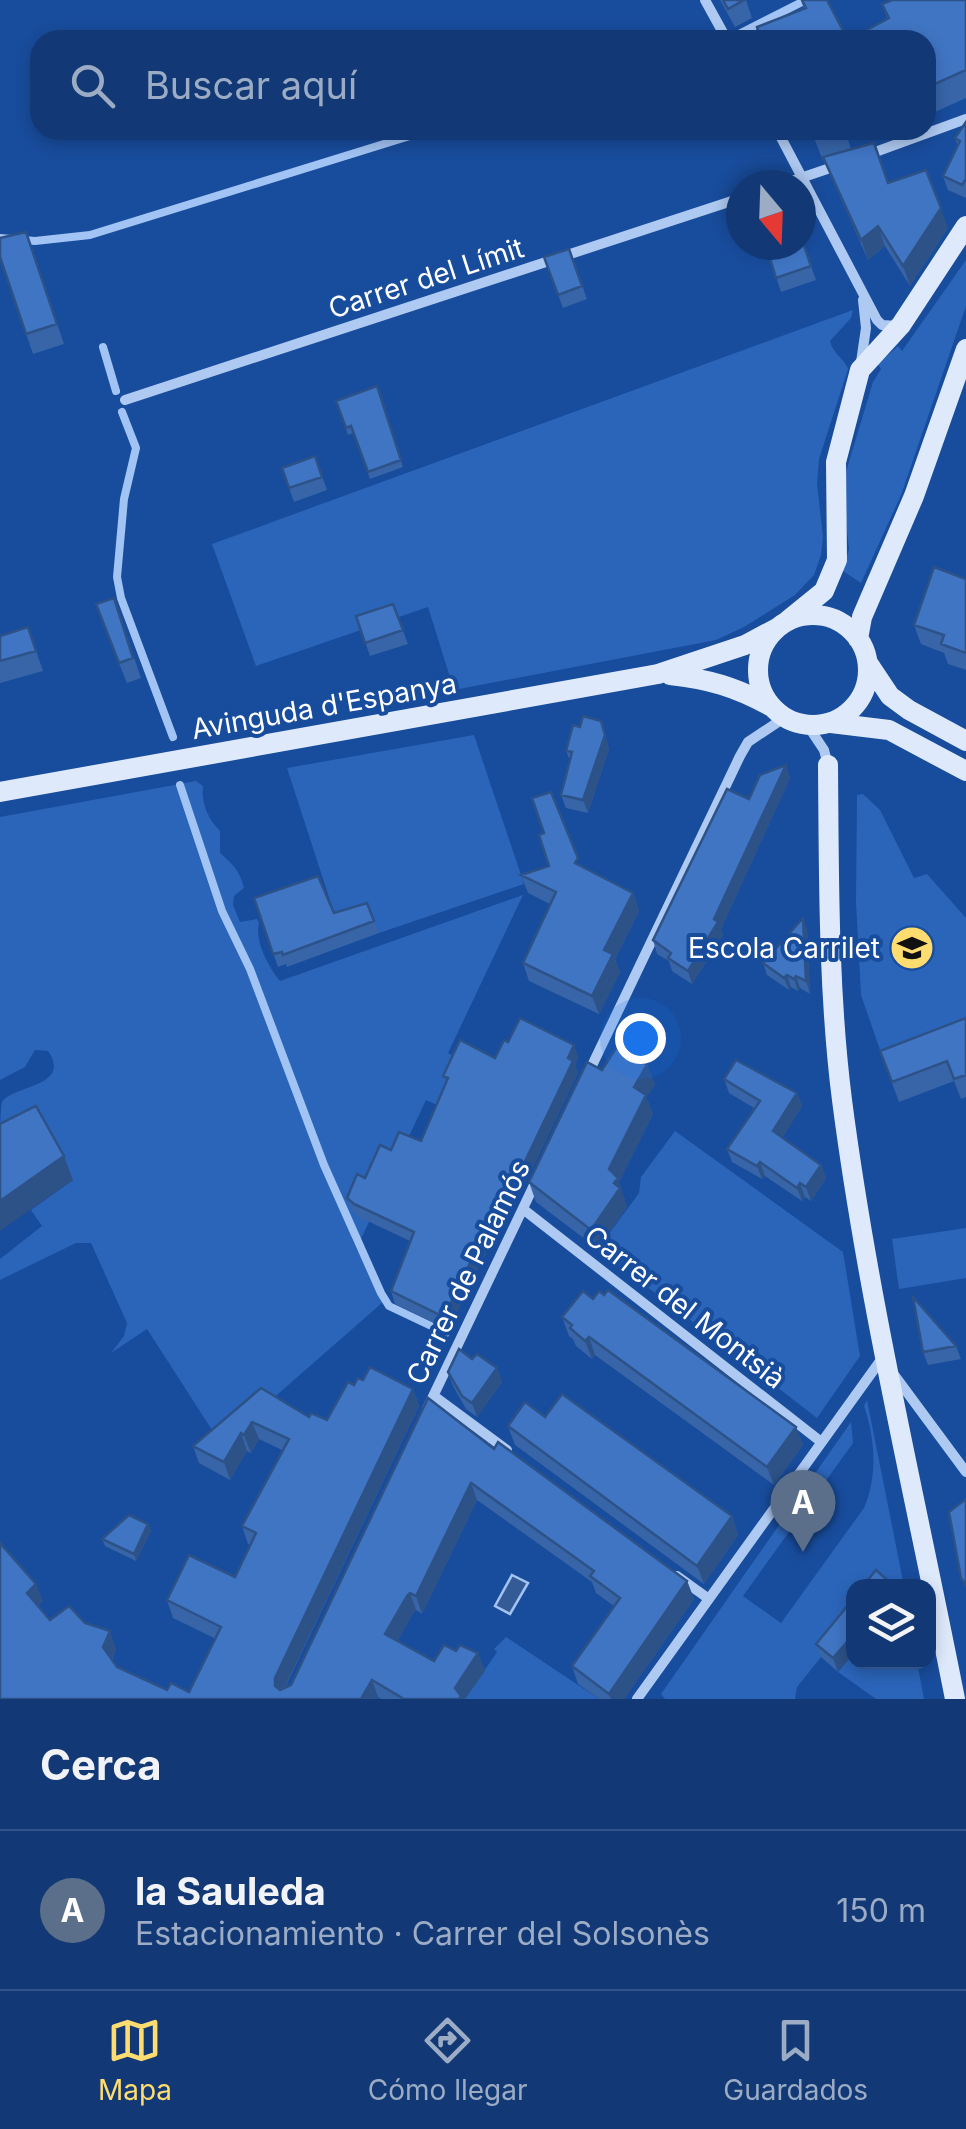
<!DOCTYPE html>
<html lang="es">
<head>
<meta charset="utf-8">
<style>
	:root { --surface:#123975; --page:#1f447d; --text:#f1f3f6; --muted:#9cacc5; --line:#315387; --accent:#ffdc70 }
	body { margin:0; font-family:Inter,sans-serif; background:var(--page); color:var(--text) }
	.controls { position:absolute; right:30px; bottom:30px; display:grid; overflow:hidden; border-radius:20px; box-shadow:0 5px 15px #0003 }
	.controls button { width:90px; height:90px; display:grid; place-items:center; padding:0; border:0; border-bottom:2px solid var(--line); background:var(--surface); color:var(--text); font:50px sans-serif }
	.compass { position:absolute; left:726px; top:170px; width:90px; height:90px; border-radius:50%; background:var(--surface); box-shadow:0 5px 15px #0003; rotate:161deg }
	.you { position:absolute; left:640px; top:1038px; width:35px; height:35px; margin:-25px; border:8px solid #fff; border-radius:50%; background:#1a73e8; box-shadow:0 0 0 15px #1a73e833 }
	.badge { display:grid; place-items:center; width:65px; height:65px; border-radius:50%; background:var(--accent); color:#fff; font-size:32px; font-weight:700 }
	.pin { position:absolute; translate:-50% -82px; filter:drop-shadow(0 2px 5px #0008) }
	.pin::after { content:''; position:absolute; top:52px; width:35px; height:30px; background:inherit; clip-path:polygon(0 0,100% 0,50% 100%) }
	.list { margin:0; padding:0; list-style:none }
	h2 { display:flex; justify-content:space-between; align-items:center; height:130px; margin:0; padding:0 40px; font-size:42px }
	h2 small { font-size:32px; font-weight:400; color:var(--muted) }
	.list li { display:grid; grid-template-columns:65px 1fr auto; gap:30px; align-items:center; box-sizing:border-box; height:160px; padding:0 40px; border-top:2px solid var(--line) }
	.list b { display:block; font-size:38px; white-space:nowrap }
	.list p { margin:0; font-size:32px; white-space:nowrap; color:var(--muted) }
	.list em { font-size:32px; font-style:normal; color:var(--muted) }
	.icon { flex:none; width:55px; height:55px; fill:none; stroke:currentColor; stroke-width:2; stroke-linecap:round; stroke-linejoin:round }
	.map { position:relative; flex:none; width:966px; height:1699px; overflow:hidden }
	.search { position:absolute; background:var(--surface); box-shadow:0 5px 15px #0003; left:30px; right:30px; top:30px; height:110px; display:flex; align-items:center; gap:25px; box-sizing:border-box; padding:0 35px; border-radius:30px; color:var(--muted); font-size:38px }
	.sheet { height:290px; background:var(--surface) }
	nav { display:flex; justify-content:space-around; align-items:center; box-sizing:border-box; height:140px; border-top:2px solid var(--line); background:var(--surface); font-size:28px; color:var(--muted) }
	nav a { display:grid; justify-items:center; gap:5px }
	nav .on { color:var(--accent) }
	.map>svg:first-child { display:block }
</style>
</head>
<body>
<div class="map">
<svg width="966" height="1699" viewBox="0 0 966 1699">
	<rect width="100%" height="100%" fill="#184c9c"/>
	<!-- green -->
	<path fill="#2b65ba" d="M966 260V306L901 495 861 583 843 571 849 549 842 485 873 382 881 369 878 364 898 346 902 351Z
		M853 310 851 318 830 341C833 354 844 358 848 369L819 459 817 484 823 537 821 555 814 575 795 595 744 627 716 640 454 690 428 607 256 666 212 544Z
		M474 735 524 884 379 933 338 925 287 768Z
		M196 781 203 786C201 803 208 819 220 831V853C233 864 240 871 244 888L234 896 233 905 240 922 257 919 259 923C254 940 269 968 280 981L523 895 448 1053 461 1060 450 1111 426 1100 360 1241 352 1239 383 1302 221 1444 147 1329 111 1353 124 1336 127 1323 91 1243H76L0 1280V1259L42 1226 31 1210 73 1180 0 1152C0 1139 0 1113 2 1102 12 1085 73 1087 48 1051L35 1050 25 1067 0 1080V817Z
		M863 794 880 810 914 878 927 874 966 918V1041L887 1070 861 995 856 902 857 795Z
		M675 1131 843 1252 860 1356 817 1418 598 1249 639 1193 641 1177Z
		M966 1228V1278L899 1289 892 1239Z
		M867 1400 904 1586H854L853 1617 797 1687 795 1699H665L661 1694 851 1422 853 1443 743 1596 781 1623 864 1508C878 1476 875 1438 864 1406Z
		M506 1637 599 1699H465L497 1652 494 1649Z
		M853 1653 854 1662H917L924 1699H876L838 1672Z"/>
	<!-- water -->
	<path fill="#355b96" stroke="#a2c4f4" stroke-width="2.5" d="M512 1575 528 1583 510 1614 495 1606Z"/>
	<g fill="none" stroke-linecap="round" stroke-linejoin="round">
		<!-- stream -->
		<path stroke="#a2c4f4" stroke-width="8" d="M727 40 806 0
			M0 238 35 241 90 235 429 130
			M103 347 116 391
			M122 412 136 448 124 499 117 577 121 598 173 737
			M180 785 222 911 250 969 324 1165 381 1293 389 1306 446 1333"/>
		<!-- street -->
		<path stroke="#afcaf2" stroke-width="10" d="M705 0 727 40
			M777 130 877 320 882 325 898 326
			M867 155 966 119
			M780 185 836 166
			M861 362 866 328 863 300
			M125 400 741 198
			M808 726 824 750 828 765
			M587 1076 740 756 748 742 784 718
			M523 1209 820 1441
			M895 1376 966 1472
			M434 1396 507 1450
			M427 1409 536 1181
			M677 1576 709 1599
			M637 1699 883 1357"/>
		<!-- secondary -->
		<path stroke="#deeafc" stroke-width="20" d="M758 670a55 55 0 1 1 110 0a55 55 0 1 1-110 0Z
			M787 621 824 591 837 560 836 462 860 370 901 325 966 226
			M858 639 862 617 914 496 966 349
			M868 663 890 696 909 710 966 741
			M670 675C708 679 736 687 770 706
			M831 723 889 730 966 771
			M828 765C829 876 828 990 842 1100 868 1301 916 1500 955 1699
			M0 792 658 674 745 645 777 628"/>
	</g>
	<!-- wall -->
	<path fill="#3765a8" d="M720 0H746L752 18 735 27Z
		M801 0H827L848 40 887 18 882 4 966 0V98L926 116V40H761L804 9Z
		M966 122V198L948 190 943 176 958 146 955 138Z
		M811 130H845L851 149 888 183 948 228 910 286 885 246 868 260 824 160 823 161Z
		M26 232 64 344 33 354 0 257Z
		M802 240 816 280 781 292 768 252Z
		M569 249 587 299 563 308 544 257Z
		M377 386 403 467 370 479 353 433 348 435 336 401Z
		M315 456 327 490 294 502 282 468Z
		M966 579V670L948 664 944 653 921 644 914 625Z
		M114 598 141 678 127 683 103 624Z
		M393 604 408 644 370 656 356 616Z
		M28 627 43 671 0 683V636Z
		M601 721 609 749 588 813 566 808 561 795 570 761 566 751 580 727Z
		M786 765 790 778 721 929 723 935 692 984 672 971 669 961 657 954 653 940 749 799Z
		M581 867 633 893 639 911 615 959 620 972 599 1014 529 981 523 963 550 904 528 893 521 875Z
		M254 898 334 913 367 903 379 933 287 967 286 964 278 967Z
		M803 918 807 930 810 994 800 988 798 991 791 987 789 990 767 975 763 963Z
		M966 1018V1097L961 1099 954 1081 899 1102 880 1051Z
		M508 1042 574 1045 578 1058 575 1065 578 1073 522 1190 518 1187 448 1330 395 1304 391 1291 410 1241 359 1217 352 1210 347 1198 365 1178 421 1141 446 1083 443 1076 495 1058Z
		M647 1065 655 1085 646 1097 653 1114 619 1182 627 1207 598 1249 536 1202 529 1182 602 1070Z
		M724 1079 797 1093 802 1106 782 1138 821 1165 826 1178 811 1201 805 1197 802 1201 765 1176 762 1179 732 1162 727 1149 754 1108 729 1093Z
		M593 1299 796 1427 803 1445 774 1485 595 1355 592 1359 576 1346 573 1339 569 1336 562 1317Z
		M956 1346 961 1359 928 1365 923 1352Z
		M472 1359 497 1368 502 1382 477 1417 466 1409 453 1386 448 1372Z
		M363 1380 413 1389 419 1406 285 1688 291 1685 494 1449 687 1581 694 1599 624 1699H599L578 1684 572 1666 614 1606 596 1593 592 1582 477 1500 422 1614 416 1610 413 1613 398 1640 434 1661 456 1651 478 1653 485 1671 465 1699H381L378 1697 377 1699H0V1543L43 1601 38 1606 50 1620 85 1623 116 1649 112 1660 117 1667 167 1690 189 1692 216 1639 173 1618 167 1600 235 1577 250 1545 248 1544 242 1526 282 1450 259 1439 251 1453 247 1451 230 1480 199 1463 193 1446 261 1388 309 1417 327 1420 354 1385Z
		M545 1417 732 1516 738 1535 704 1584 515 1445 508 1426Z
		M148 1524 151 1531 136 1561 105 1546 102 1539Z
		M854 1598 838 1672 821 1657 816 1644Z"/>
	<!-- shaded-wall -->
	<path fill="#2d5288" d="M941 208 948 228 910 286 903 266Z
		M878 226 885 246 868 260 861 240Z
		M601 721 609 749 588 813 583 800Z
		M786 765 790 778 721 929 723 935 692 984 688 971 714 919Z
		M633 893 639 911 615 959 620 972 599 1014 592 996 604 950Z
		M803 918 807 930 810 994 806 981Z
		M787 975 791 987 789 990 784 978Z
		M796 976 800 988 798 991 794 979Z
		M574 1045 578 1058 575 1065 578 1073 522 1190 517 1178Z
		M647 1065 655 1085 646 1097 653 1114 619 1182 627 1207 598 1249 591 1230 634 1087Z
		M797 1093 802 1106 778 1145 773 1131Z
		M64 1156 73 1180 0 1231V1201Z
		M760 1162 765 1176 762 1179 757 1166Z
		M821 1165 826 1178 811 1201 806 1187Z
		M513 1174 518 1187 448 1330 444 1317Z
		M800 1183 805 1197 802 1201 797 1188Z
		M589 1337 595 1355 592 1359 585 1341Z
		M497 1368 502 1382 477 1417 472 1403Z
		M413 1389 419 1406 281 1695 275 1686V1678Z
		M252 1422 259 1439 251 1453 244 1435Z
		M796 1427 803 1445 774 1485 767 1467Z
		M241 1433 247 1451 230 1480 224 1462Z
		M471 1483 477 1500 422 1614 416 1596Z
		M732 1516 738 1535 704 1584 697 1566Z
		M148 1524 151 1531 136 1561 134 1554Z
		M687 1581 694 1599 624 1699H611L609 1694Z
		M36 1584 43 1601 34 1610 27 1593Z
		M410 1593 416 1610 413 1613 392 1651 385 1634 407 1596Z
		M110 1631 116 1649 109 1665 103 1647Z
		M854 1634V1653L838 1672 833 1658Z
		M478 1653 485 1671 465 1699H459L455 1688Z
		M372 1680 378 1697 377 1699H361Z"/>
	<!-- building -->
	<path fill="#4075c3" stroke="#2d5288" stroke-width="2.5" d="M723 0H744L728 9Z
		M802 0H827L848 40 889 18 882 4 892 0H966V70L926 88V40H761L757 27 806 8Z
		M966 122V179L962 185 943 176 960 141 955 138Z
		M812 130H832L814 136Z
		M874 143 888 183 926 170 941 208 903 266 878 226 861 240 823 157Z
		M26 232 57 324 26 334 0 257V238Z
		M802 240 811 266 776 278 768 252 787 245H801Z
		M569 249 582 286 558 295 544 257Z
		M377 386 401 460 368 472 351 426 346 428 336 401Z
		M315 456 322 477 289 488 282 468Z
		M934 567 966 579V653L941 644 944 635 914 625Z
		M114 598 133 658 119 663 96 604Z
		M393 604 403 630 365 643 356 616Z
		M28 627 36 651 0 661V636Z
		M583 716 601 721 605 735 583 800 561 795 572 752 566 751 573 725 580 727Z
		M786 765 714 919 718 922 688 971 668 958 671 953 653 940 727 789 749 799 760 775Z
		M551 792 578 858 575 863 633 893 604 950 613 954 592 996 523 963 556 892 521 875 549 866 539 835 544 833 532 798Z
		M318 876 334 913 367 903 374 921 283 955 282 952 273 954 254 898Z
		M803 918 806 981 796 976 794 979 787 975 784 978 763 963Z
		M520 1018 574 1045 568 1058 573 1061 517 1178 513 1174 444 1317 391 1291 414 1232 354 1204 347 1198 357 1174 365 1178 380 1145 391 1150 399 1132 421 1141 448 1078 443 1076 460 1040 495 1058 504 1040 508 1042Z
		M966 1018V1075L954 1079 947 1061 892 1082 880 1051Z
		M618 1045 647 1065 634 1087 646 1095 609 1169 618 1178 614 1183 620 1188 591 1230 529 1182 587 1062 602 1070Z
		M736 1060 797 1093 773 1131 821 1165 806 1187 800 1183 797 1188 760 1162 757 1166 727 1149 760 1101 724 1079Z
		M36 1106 64 1156 0 1201V1124Z
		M608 1290 796 1427 767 1467 589 1337 585 1341 570 1328 572 1325 562 1317 583 1291 593 1299 599 1291 604 1295Z
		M913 1297 956 1346 923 1352Z
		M459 1349 472 1359 477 1354 497 1368 472 1403 462 1396 448 1372Z
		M370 1367 413 1389 275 1678V1686L280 1690 291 1685 428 1398 494 1449 498 1442 687 1581 609 1694 572 1666 620 1598 590 1576 594 1571 471 1483 416 1596 410 1593 407 1596 385 1634 434 1661 444 1645 456 1651 460 1645 478 1653 455 1688 461 1696 459 1699H404L372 1680 361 1699H0V1543L36 1584 27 1593 50 1620 69 1606 85 1623 110 1631 103 1647 117 1667 167 1690 171 1683 189 1692 221 1627 167 1600 189 1555 235 1577 256 1533 242 1526 289 1439 252 1422 244 1435 241 1433 224 1462 193 1446 261 1388 309 1417 311 1413 327 1420 348 1382 354 1385 358 1378 363 1380Z
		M562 1394 732 1516 697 1566 508 1426 525 1402 545 1417Z
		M966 1499V1585L961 1578 949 1512Z
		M129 1515 148 1524 134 1554 102 1539Z
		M876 1570 894 1586H863Z
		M854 1598V1634L833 1658 816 1644Z"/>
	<!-- icons -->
	<defs>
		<symbol id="school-disc" viewBox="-11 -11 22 22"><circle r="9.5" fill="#ffdc70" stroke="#184c9c"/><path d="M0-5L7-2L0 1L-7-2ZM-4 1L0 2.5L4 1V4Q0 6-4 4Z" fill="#111"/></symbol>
	</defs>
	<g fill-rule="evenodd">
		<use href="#school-disc" x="887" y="923" width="50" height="50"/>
	</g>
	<g text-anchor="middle" stroke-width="8" stroke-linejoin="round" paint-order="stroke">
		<!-- street labels -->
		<g font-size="28" fill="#fff" stroke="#184c9c">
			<text transform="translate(426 278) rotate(-18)" y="10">Carrer del Límit</text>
			<text transform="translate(324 706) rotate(-10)" y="10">Avinguda d'Espanya</text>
			<text transform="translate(468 1272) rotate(-64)" y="10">Carrer de Palamós</text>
			<text transform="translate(685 1307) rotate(38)" y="10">Carrer del Montsià</text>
		</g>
		<!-- poi labels -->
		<g font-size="28" fill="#fff" stroke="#184c9c" text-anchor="end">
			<text x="880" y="958">Escola Carrilet</text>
		</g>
	</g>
</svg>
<div class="controls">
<button><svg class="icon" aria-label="layers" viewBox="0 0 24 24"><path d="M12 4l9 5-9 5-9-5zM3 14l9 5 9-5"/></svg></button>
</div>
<svg class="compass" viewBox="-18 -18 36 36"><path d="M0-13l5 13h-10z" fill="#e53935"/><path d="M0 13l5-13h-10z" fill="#9cacc5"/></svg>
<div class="you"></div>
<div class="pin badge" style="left:803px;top:1552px;background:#5c6f8a">A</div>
<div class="search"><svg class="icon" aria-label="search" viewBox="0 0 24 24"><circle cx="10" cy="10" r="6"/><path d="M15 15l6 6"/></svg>Buscar aquí</div>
</div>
<section class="sheet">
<h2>Cerca<small></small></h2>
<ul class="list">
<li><span class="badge" style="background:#5c6f8a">A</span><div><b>la Sauleda</b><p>Estacionamiento · Carrer del Solsonès</p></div><em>150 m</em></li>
</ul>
</section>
<nav>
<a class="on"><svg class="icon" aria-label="map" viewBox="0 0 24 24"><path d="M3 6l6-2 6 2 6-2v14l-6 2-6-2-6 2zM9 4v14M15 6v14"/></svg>Mapa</a>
<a><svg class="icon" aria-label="directions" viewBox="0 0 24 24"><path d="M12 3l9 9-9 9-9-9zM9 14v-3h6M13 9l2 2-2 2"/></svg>Cómo llegar</a>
<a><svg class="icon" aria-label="saved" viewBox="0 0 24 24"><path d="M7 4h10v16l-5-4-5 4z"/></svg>Guardados</a>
</nav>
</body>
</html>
